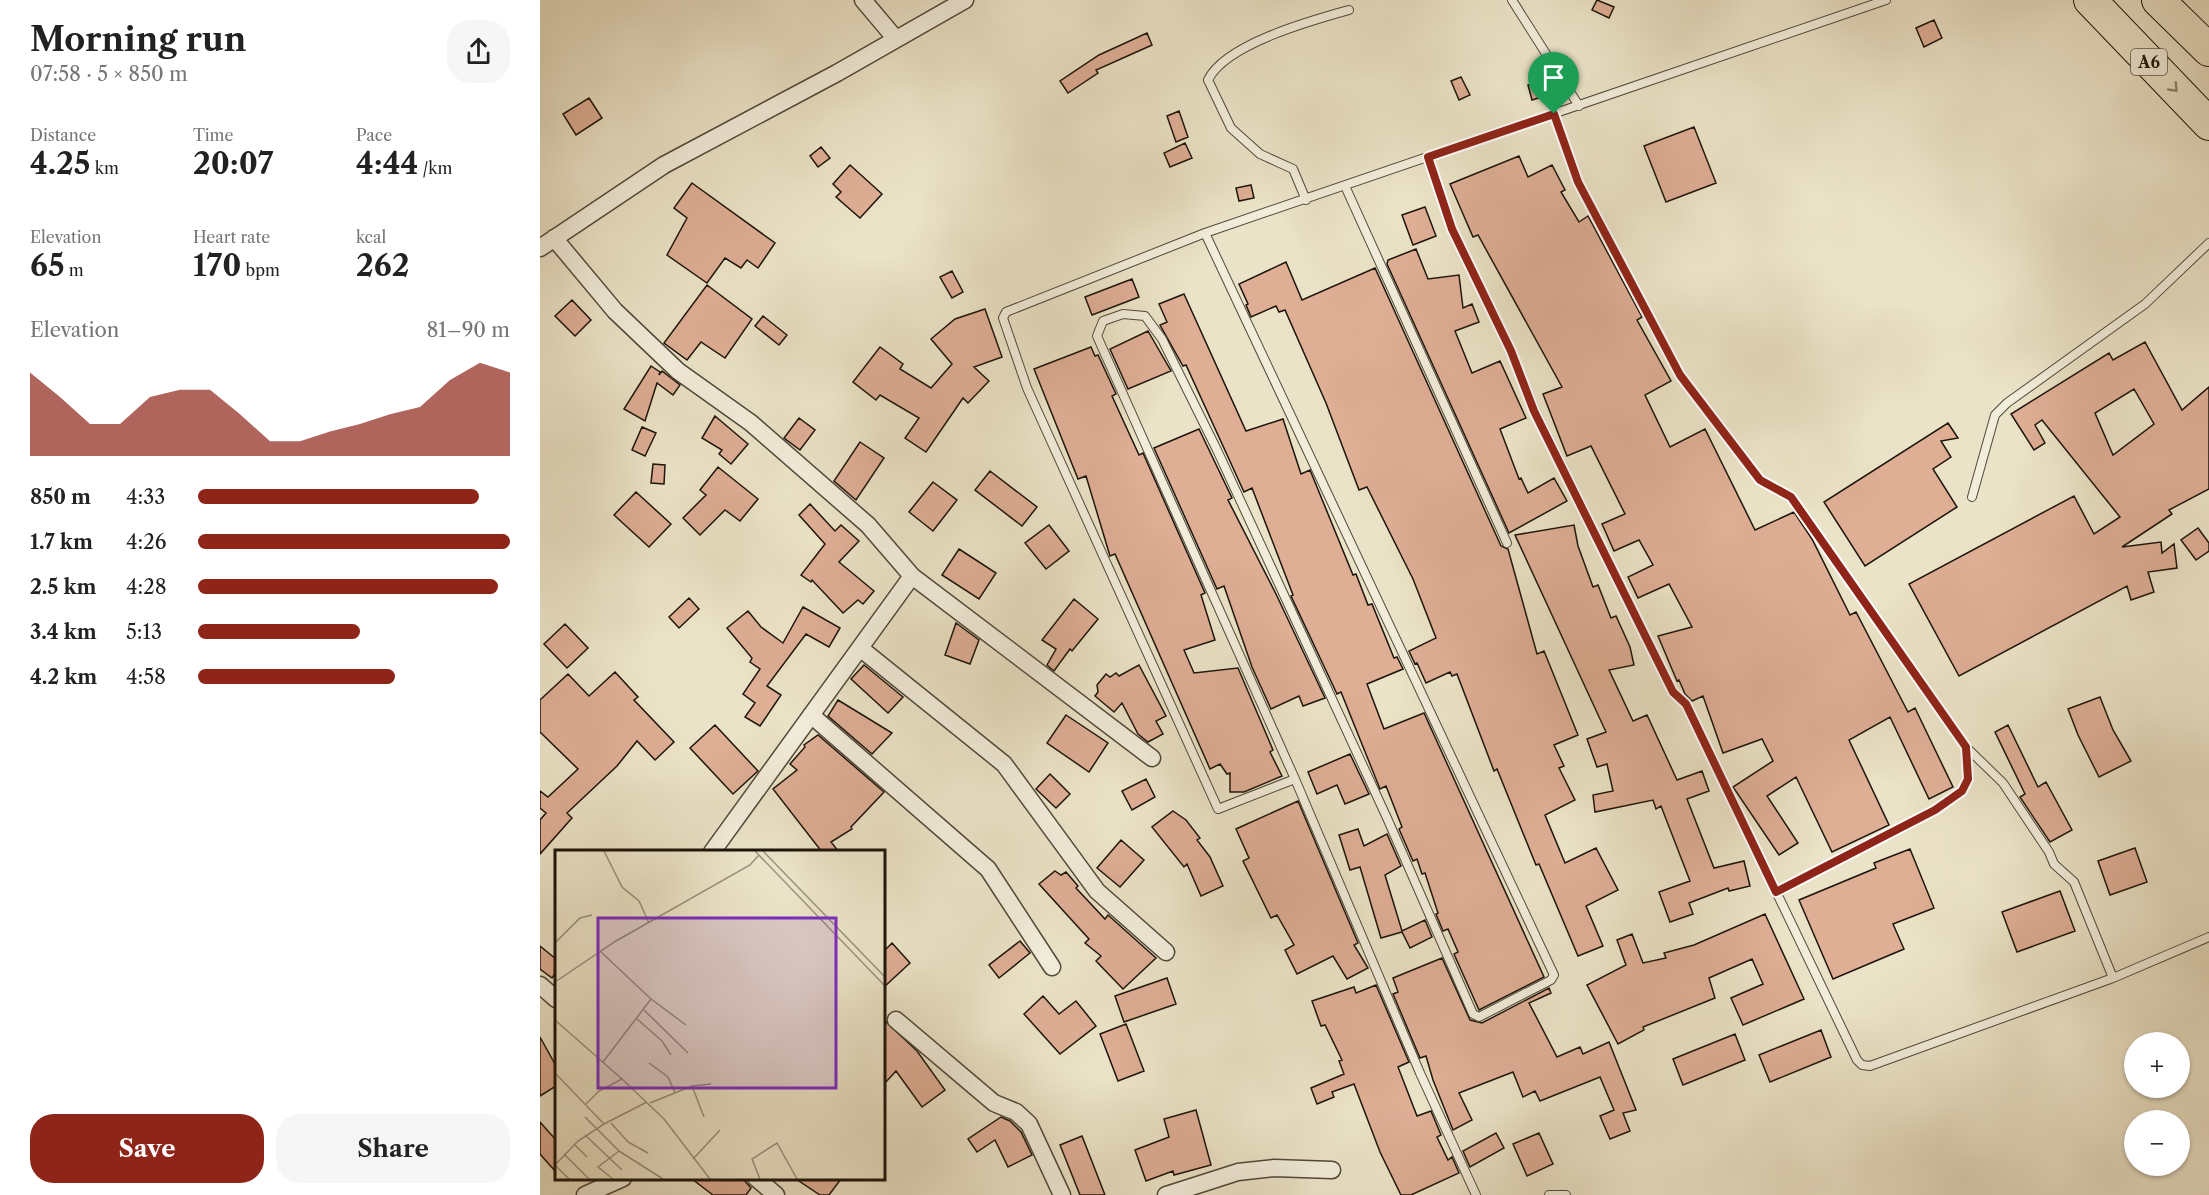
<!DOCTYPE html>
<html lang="en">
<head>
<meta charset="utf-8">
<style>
	:root { --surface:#fff; --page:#f6f6f6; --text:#222; --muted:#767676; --accent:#8f2418 }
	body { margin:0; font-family:"Libre Caslon Text",serif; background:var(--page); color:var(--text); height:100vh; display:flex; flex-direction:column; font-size:22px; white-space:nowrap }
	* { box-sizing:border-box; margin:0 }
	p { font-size:20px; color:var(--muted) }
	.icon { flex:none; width:33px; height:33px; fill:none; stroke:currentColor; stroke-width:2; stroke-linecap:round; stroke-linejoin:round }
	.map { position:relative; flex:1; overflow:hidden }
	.details { display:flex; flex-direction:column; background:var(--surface); width:540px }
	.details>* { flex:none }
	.tools { position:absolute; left:1584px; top:1032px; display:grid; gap:12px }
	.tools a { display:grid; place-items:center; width:66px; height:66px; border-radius:50%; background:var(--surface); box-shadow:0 2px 4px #0004; font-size:30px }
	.pin { position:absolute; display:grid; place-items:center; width:51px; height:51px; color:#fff; margin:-62px -26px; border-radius:50% 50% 50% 0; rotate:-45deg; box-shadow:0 0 6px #0007 }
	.pin .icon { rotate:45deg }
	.round { display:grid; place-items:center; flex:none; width:63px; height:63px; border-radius:24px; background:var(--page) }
	.head { display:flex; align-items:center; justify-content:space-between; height:102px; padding:0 30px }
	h1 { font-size:33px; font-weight:700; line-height:45px }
	.metrics { display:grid; grid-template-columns:repeat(3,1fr); gap:9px; height:102px; padding:6px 30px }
	.metrics div { display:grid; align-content:center }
	.metrics b { font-size:30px; font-weight:700 }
	.metrics small { font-size:16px; font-weight:400 }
	.metrics p { font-size:16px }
	.chart { height:168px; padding:12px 30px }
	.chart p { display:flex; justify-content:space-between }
	.chart svg { width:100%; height:108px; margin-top:6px; fill:var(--accent); opacity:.7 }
	.cta { display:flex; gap:12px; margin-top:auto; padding:12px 30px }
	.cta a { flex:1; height:69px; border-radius:24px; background:var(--accent); color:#fff; font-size:24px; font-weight:700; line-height:69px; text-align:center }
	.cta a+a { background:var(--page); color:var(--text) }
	ul { padding:0 30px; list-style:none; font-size:20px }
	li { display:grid; grid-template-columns:96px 72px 1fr; align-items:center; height:45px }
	li i { height:15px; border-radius:8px; background:var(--accent) }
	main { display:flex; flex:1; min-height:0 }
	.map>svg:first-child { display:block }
	.building { fill:#deae95; stroke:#1d140a; stroke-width:1.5; fill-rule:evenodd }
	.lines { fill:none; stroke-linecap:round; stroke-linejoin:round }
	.lane-casing { stroke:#504839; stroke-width:10 }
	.street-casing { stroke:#504839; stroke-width:19 }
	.highway-casing { stroke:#1d140a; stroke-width:34 }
	.lane { stroke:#f2eddb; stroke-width:8 }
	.street { stroke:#f2eddb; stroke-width:16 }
	.highway { stroke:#ebe3c7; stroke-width:32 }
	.oneway { stroke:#8e8672 }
	.route-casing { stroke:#fff; stroke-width:12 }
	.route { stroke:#8f2418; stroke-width:8 }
	.labels { text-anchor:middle; stroke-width:5; stroke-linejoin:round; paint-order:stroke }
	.shield { fill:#f2eddb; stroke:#5d5549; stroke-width:1.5 }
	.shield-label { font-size:16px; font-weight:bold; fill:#1d140a }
	.inset-road { fill:none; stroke:#99907b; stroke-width:1.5 }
	.view { fill:#7b2cbf; fill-opacity:0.15; stroke:#7b2cbf; stroke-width:3 }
	.inset-edge { fill:none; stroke:#1d140a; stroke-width:3 }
</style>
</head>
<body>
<main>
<section class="details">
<div class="head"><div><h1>Morning run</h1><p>07:58 · 5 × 850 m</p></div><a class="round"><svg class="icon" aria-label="share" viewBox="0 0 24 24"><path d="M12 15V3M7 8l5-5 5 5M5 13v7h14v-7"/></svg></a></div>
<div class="metrics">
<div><p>Distance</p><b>4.25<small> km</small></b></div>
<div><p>Time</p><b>20:07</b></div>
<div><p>Pace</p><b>4:44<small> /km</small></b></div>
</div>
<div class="metrics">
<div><p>Elevation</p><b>65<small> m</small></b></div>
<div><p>Heart rate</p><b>170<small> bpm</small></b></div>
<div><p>kcal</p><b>262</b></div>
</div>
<div class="chart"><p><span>Elevation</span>81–90 m</p>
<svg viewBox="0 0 160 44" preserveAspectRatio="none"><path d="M0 44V10L10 20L20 31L30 31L40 20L50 17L60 17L70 27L80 38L90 38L100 34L110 31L120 27L130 24L140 13L150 6L160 10V44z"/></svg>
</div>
<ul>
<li><b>850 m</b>4:33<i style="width:90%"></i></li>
<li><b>1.7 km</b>4:26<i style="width:100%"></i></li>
<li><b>2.5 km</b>4:28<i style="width:96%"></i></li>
<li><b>3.4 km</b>5:13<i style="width:52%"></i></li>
<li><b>4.2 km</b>4:58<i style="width:63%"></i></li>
</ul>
<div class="cta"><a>Save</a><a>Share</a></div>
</section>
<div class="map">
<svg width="1669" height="1195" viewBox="0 0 1669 1195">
	<rect width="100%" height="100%" fill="#ebe3c7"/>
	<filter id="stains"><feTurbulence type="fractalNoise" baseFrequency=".00333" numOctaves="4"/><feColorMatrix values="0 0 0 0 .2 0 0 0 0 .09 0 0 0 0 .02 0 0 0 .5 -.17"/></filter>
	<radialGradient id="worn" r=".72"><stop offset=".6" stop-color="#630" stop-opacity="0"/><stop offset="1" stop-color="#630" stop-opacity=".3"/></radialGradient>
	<path class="building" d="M1057 0 1074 7 1069 18 1052 10Z
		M1394 20 1402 38 1384 47 1376 28Z
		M607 33 612 45 556 70 558 73 528 93 520 81 559 55Z
		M921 77 930 95 919 100 911 81Z
		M1000 81 1005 96 992 100 988 85Z
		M49 98 62 118 36 135 23 114Z
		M639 111 648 137 636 142 627 116Z
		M1154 127 1176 183 1126 202 1104 146Z
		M645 143 652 158 630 167 624 153Z
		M281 147 290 158 278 167 270 156Z
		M979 156 988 177 1012 165 1025 190 1021 192 1039 222 1048 216 1102 317 1097 320 1131 381 1105 395 1130 447 1165 429 1215 530 1254 512 1272 539 1310 615 1316 612 1368 712 1375 708 1413 787 1389 799 1350 717 1309 740 1349 825 1292 852 1256 777 1227 796 1258 843 1239 855 1193 787 1233 761 1222 739 1183 753 1163 696 1152 701 1145 694 1139 680 1137 681 1118 636 1152 627 1129 584 1098 598 1088 577 1113 565 1099 540 1074 551 1062 524 1085 514 1051 446 1027 456 1003 394 1022 387 938 235 933 237 910 184Z
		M310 165 342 194 320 218 296 197 301 192 293 184Z
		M152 183 235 243 218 268 207 260 201 268 185 258 167 283 127 255 147 218 134 208Z
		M711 185 714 198 699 201 696 188Z
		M885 207 896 236 873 245 862 215Z
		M876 249 888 279 919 275 923 308 932 304 939 322 915 331 932 373 960 361 986 418 960 429 979 479 981 478 988 493 1014 478 1027 501 969 533 847 264 848 260Z
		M746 262 762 300 835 268 961 546 968 549 997 654 1004 651 1038 735 1014 745 1024 766 1019 768 1035 800 1005 815 1025 863 1056 848 1078 890 1046 906 1063 946 1038 956 999 864 996 865 957 769 954 771 917 674 912 676 910 672 886 683 877 663 875 664 869 651 896 638 873 579 827 487 819 490 786 403 745 310 739 312 736 306 711 317 706 305 708 304 699 284Z
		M412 271 423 292 412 298 400 277Z
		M592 279 599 297 552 315 545 297Z
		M167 285 212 319 185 358 161 342 147 360 124 343Z
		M644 294 706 431 743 419 761 474 770 470 813 575 816 574 828 605 832 604 854 658 857 657 863 669 827 684 844 729 884 713 1004 977 939 1010 914 954 918 952 908 929 903 931 896 914 898 913 885 873 882 874 877 859 873 861 859 829 862 827 846 786 840 789 801 692 797 694 751 596 753 595 712 488 704 492 646 365 643 366 620 325 627 322 619 304Z
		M32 300 51 320 35 336 15 316Z
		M445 309 462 357 434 367 449 381 428 403 423 398 386 452 365 438 379 418 340 395 336 400 313 382 340 347 363 364 360 369 391 388 412 364 391 339 415 319Z
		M223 316 247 335 239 345 215 326Z
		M608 331 631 371 588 389 570 349Z
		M1605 342 1642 410 1669 387V489L1629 510 1632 514 1582 547 1621 542 1622 553 1634 544 1637 568 1608 572 1614 592 1591 600 1587 586 1419 676 1369 584 1534 496 1554 534 1580 517 1502 420 1495 425 1505 443 1494 450 1471 414 1569 353 1573 360ZM1594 389 1614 424 1573 455 1555 413Z
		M551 347 555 356 558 355 576 394 572 396 599 455 603 453 665 593 661 595 675 640 644 650 654 673 698 668 733 750 730 752 742 776 704 792H690V773L687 774 680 764 670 769 575 554 570 556 546 476 538 479 494 369Z
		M111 366 120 372 119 375 122 371 140 385 133 395 117 383 105 421 84 409Z
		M175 416 208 444 191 464 179 454 182 450 162 438Z
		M259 418 275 430 260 450 244 438Z
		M1408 423 1418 438 1401 441 1411 457 1393 469 1417 507 1325 566 1284 502Z
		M102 427 116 433 105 456 92 450Z
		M659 429 692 498 688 500 736 594 785 698 763 706 759 696 731 709 712 667 684 586 677 589 614 448Z
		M320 442 344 458 316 500 294 481Z
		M113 464 125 465 124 484 111 483Z
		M178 467 218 499 200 521 185 510 160 535 143 518 166 495 160 490Z
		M450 471 497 507 482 526 435 490Z
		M393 482 417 500 393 531 369 512Z
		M96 492 131 524 109 547 74 515Z
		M270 504 295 531 301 525 319 541 299 562 334 591 323 604 318 600 303 613 272 580 271 582 261 575 285 544 259 515Z
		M509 525 529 551 506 569 485 543Z
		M1034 525 1038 546 1053 587 1058 585 1071 618 1076 616 1090 647 1094 665 1069 670 1093 721 1107 715 1137 780 1162 771 1169 791 1147 799 1174 868 1204 861 1210 886 1189 891 1188 888 1149 903 1153 914 1130 922 1119 892 1150 881 1121 806 1116 809 1113 800 1055 812 1053 795 1073 791 1067 764 1057 767 1047 739 1066 732 975 535Z
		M1658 528 1669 543V551L1656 560 1641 540Z
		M419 549 456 573 439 599 402 575Z
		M149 598 159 609 139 628 129 617Z
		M534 599 558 619 532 651 530 649 514 671 507 665 516 649 502 640Z
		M263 607 300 628 289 647 266 634 227 686 241 695 220 726 205 717 215 703 203 694 220 669 210 662 212 658 187 628 208 611 221 627 243 643Z
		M416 623 439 640 430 664 405 655Z
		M25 624 48 648 27 668 4 644Z
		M324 665 363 697 348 713 311 679Z
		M599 665 626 716 616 721 623 734 608 742 598 734 582 703 574 712 555 696 558 692 557 685 566 674 570 677 576 673 579 676Z
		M75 672 98 697 94 700 134 742 115 760 97 741 77 766 27 813 32 818 0 854V820L6 813 0 808V791L8 797 38 769 0 732V700L28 674 49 696Z
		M1560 697 1573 730 1591 761 1559 777 1538 735 1528 709Z
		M298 700 352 733 332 754 288 716Z
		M526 715 568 743 549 772 507 743Z
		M175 725 218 771 193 794 150 748Z
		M1468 725 1498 787 1506 782 1532 830 1510 842 1480 797 1485 794 1455 732Z
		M278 735 344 792 311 827 312 829 291 842 299 852H282L233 789 257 770 250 764 265 747 264 745Z
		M810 754 829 794 805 804 797 785 777 794 768 772Z
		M510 774 530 794 516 808 496 789Z
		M606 779 615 797 592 810 582 791Z
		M758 801 818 943 814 945 828 968 807 979 793 956 757 974 745 950 754 945 737 915 731 918 703 861 709 858 696 829Z
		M633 811 646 820 660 838 657 840 670 857 683 886 661 896 647 864 644 867 612 827Z
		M818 829 824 846 847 834 861 866 845 875 862 931 885 920 892 937 870 948 862 932 841 938 820 867 810 870 799 835Z
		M581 840 604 860 580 887 557 868Z
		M1595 848 1607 882 1570 895 1558 861Z
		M1370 849 1394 908 1353 924 1364 949 1293 979 1259 900 1336 868 1334 863Z
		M515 871 521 875 526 872 538 886 536 888 565 919 568 915 616 958 583 989 556 961 561 956 545 943 549 939 499 884Z
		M1520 891 1535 931 1477 952 1462 912Z
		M1225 914 1264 999 1203 1025 1191 998 1223 984 1212 959 1169 978 1175 998 1103 1027 1104 1030 1078 1044 1047 985 1086 965 1077 940 1092 934 1103 963 1126 958 1124 953 1154 945Z
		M480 941 490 953 459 978 449 965Z
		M352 943 370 963 344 987V951Z
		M0 946 16 959V972L12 978 0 969Z
		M902 958 930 1020 942 1023 1009 988 1011 993 989 1003 1017 1057 1040 1047 1043 1054 1069 1042 1096 1110 1083 1113 1090 1131 1070 1139 1060 1116 1074 1110 1060 1077 1000 1101 995 1091 983 1097 973 1072 919 1093 932 1120 913 1130 893 1080 886 1056 880 1058 853 994 858 992 853 978Z
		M627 978 636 1004 584 1022 575 996Z
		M836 985 869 1062 858 1067 877 1116 891 1111 901 1135 897 1137 908 1160 912 1157 919 1173 871 1195H861L840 1152 814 1084 792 1092 794 1097 777 1104 771 1088 804 1074 799 1061 802 1060 785 1025 781 1026 772 1001 814 987 816 993Z
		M503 996 519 1014 536 1001 556 1026 520 1054 484 1014Z
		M344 1020 377 1051 405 1090 382 1107 356 1071 344 1084Z
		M586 1024 604 1071 578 1081 560 1034Z
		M1281 1030 1291 1057 1230 1082 1219 1055Z
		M1195 1034 1205 1060 1143 1085 1133 1059Z
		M0 1037 16 1066V1086L0 1096Z
		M656 1110 671 1165 634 1175 633 1171 606 1181 595 1150 629 1137 624 1119Z
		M461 1117 470 1121 481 1132 492 1155 468 1167 455 1140 437 1152 428 1139Z
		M0 1122 16 1140V1172L0 1154Z
		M956 1133 964 1148 930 1167 923 1151Z
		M999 1133 1013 1164 987 1176 973 1144Z
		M542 1136 565 1195H540L520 1145Z
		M152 1179H203L211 1188 206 1195H173Z
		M256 1179H301L289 1195H280Z"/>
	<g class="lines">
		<g class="lane-casing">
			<path id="lane" d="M972 0 1039 106
				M1014 114 1038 181 1140 375 1220 480 1251 497 1426 747 1428 779 1422 791 1395 810 1236 892
				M888 157 912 229 971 351 995 411 1133 692 1146 704 1317 1060 1322 1065 1330 1066 1573 978 1669 937
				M805 186 967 543
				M766 200 753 169 720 154 691 128 668 80C685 44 773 20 809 10
				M665 233 1014 975 1011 980 939 1017 933 1014 847 818 677 450 622 339 605 316 583 314 563 321 557 336 755 779 880 1073 936 1195
				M1432 497 1455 415 1467 403 1605 304 1669 243
				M1426 747 1463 783 1509 852 1514 864 1534 882 1573 978
				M755 779 678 809 487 388 463 318 466 312 665 233 1346 0
				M1009 1195H1026"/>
		</g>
		<g class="street-casing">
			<path id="street" d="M323 0 355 38
				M14 238 75 311 138 371 211 423 328 525 372 576 172 852
				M0 248 124 165 297 73 425 0
				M372 576 612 758
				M320 648 464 764 557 891 626 952
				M271 715 448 869 512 967
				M0 985 16 999
				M356 1020 454 1103 476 1112 489 1124 522 1195
				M216 1178 236 1195
				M45 1195 83 1178
				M626 1195 698 1172 734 1168 792 1170"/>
		</g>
		<g class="highway-casing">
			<path id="highway" d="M1550 0 1669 124
				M1618 0 1669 50"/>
		</g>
		<use href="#lane" class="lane"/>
		<use href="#street" class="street"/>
		<use href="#highway" class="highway"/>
	</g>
	<defs><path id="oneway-chevron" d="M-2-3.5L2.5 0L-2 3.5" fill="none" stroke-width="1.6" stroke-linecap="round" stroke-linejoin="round" transform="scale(1.5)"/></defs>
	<use class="oneway" href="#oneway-chevron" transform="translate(1634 88) rotate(46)"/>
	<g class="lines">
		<g class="route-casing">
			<path id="route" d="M1014 114 1038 182 1140 375 1220 480 1251 497 1426 747 1428 779 1422 791 1395 810 1236 892 1146 704 1133 692 994 411 971 351 912 229 888 157Z"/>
		</g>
		<use href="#route" class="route"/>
	</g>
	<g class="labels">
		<rect class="shield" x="1591" y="49" width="36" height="26" rx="4.5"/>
		<g class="shield-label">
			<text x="1609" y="68">A6</text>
		</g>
	</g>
	<g transform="translate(15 850)">
		<rect width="330" height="330" fill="#ebe3c7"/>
		<path class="inset-road" d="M49 1 67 37 84 51 94 73M200 1 330 136M208 1 330 127M0 93 25 68 37 65M45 101 96 149 48 212M0 132 61 91 195 15 204 5M96 149 131 175M89 160 133 203M82 169 107 191 116 205M0 170 67 229 44 241 31 254M94 213 113 227 120 243M0 223 49 274 23 291 0 315M67 229 109 269 155 329M137 236 149 267M95 253 137 236 156 234M30 267 64 301 43 317 58 329M56 273 73 292 93 303M49 274 92 252M30 285 67 320M19 294 32 307M64 301 108 329M9 304 34 329M138 309 165 280M0 315 14 329M205 329 197 309 222 293 242 329"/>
		<path class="view" d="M43 68H281V238H43Z"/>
		<rect width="330" height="330" class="inset-edge"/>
	</g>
	<rect width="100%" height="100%" filter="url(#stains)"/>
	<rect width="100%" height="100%" fill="url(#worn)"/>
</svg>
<div class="tools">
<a>+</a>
<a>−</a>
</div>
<div class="pin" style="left:1014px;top:114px;background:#1e9e55"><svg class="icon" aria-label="arrive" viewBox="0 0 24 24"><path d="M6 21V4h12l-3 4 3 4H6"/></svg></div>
</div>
</main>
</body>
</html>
